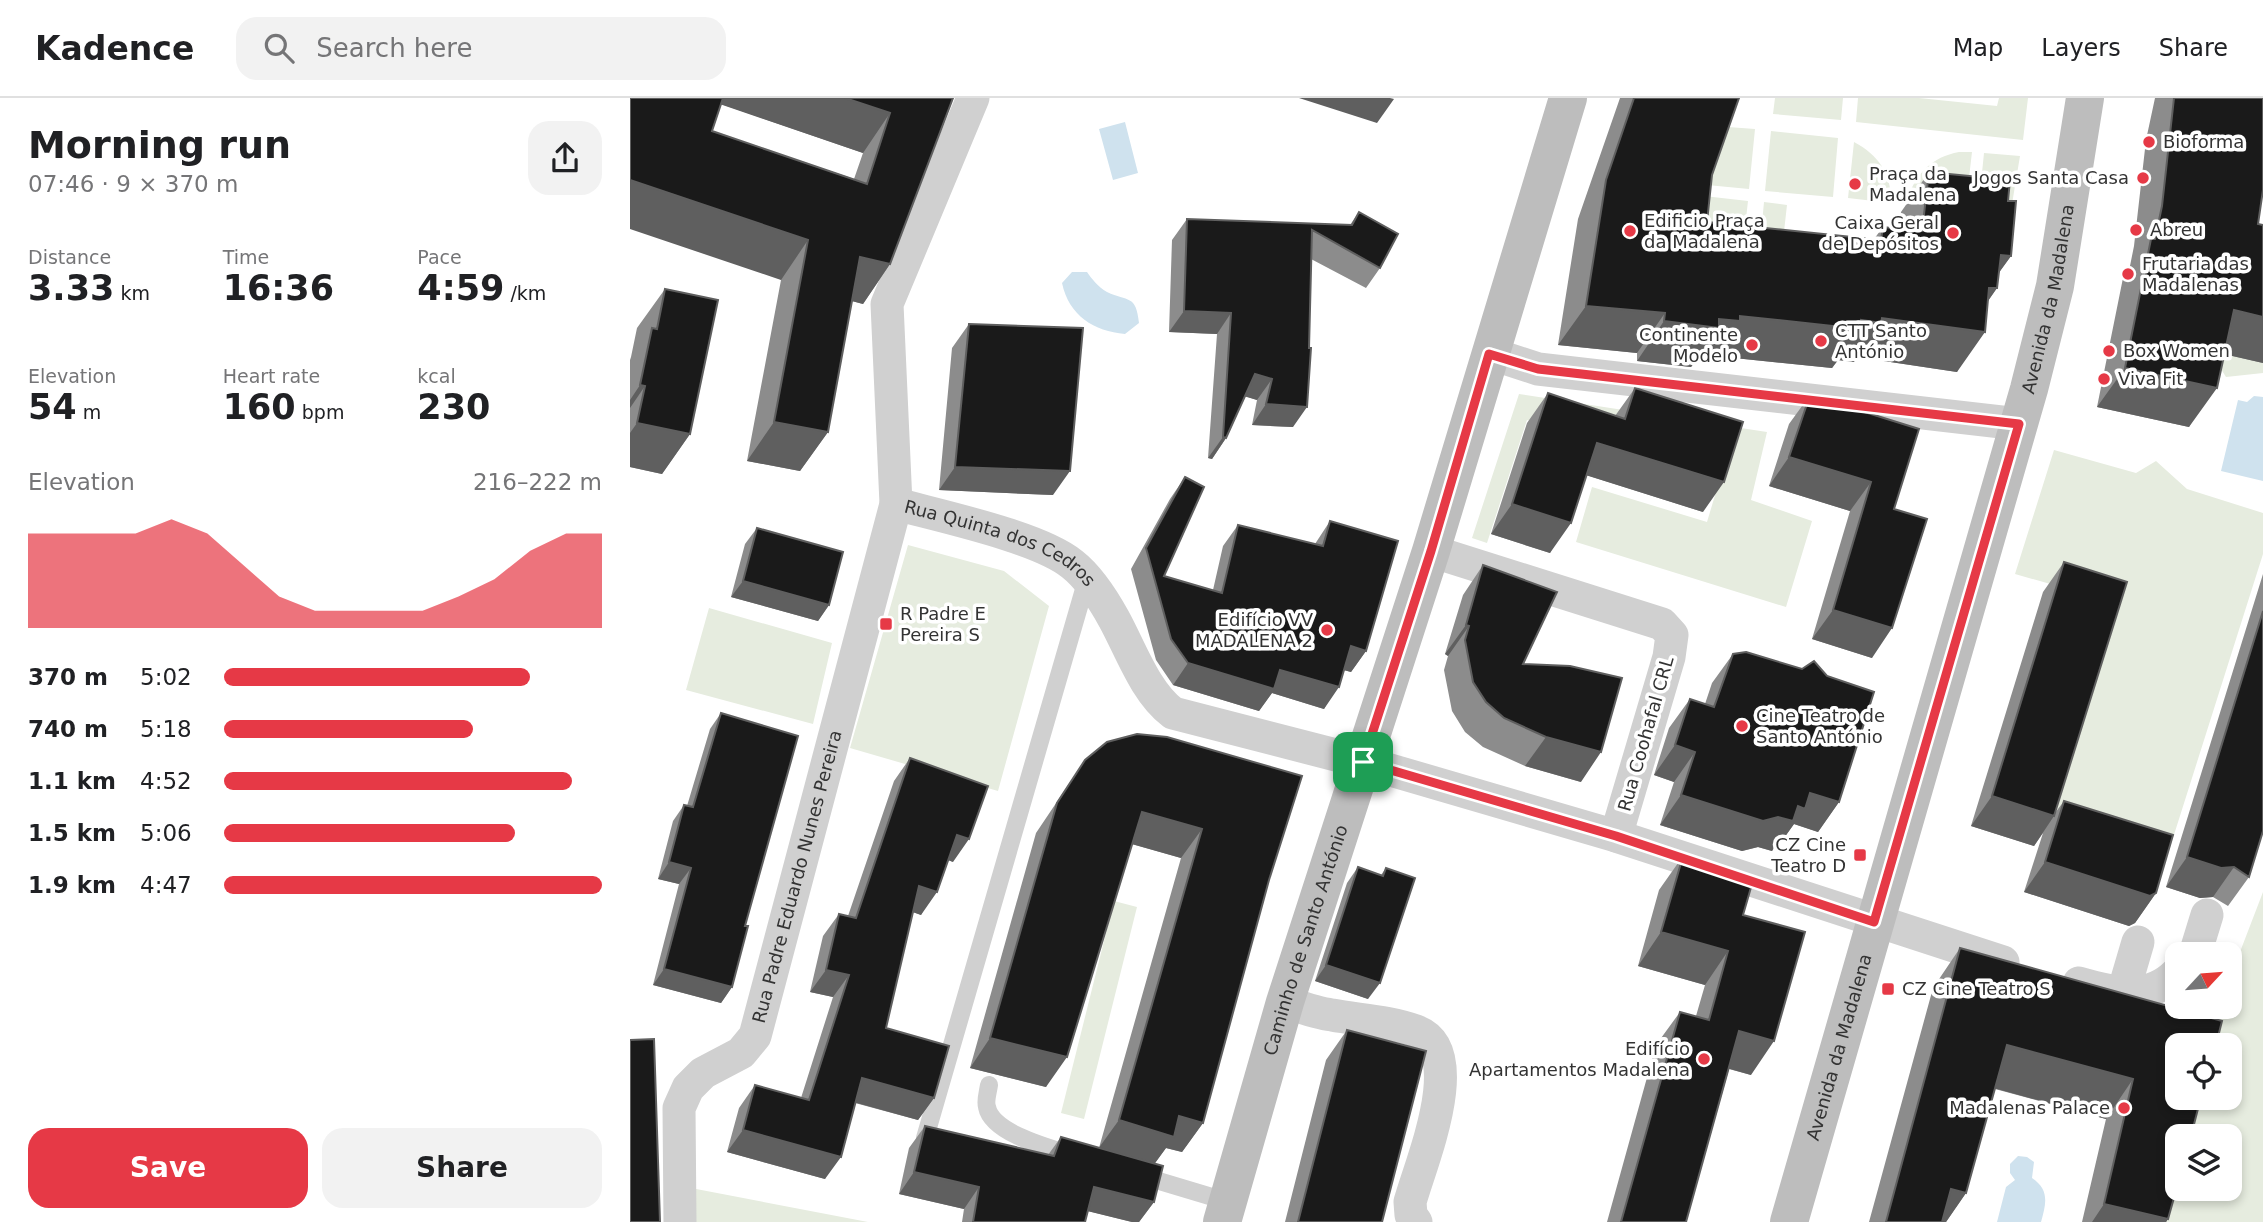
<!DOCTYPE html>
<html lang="en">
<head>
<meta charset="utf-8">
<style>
	:root { --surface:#fff; --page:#f2f2f2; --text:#202124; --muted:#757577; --line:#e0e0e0; --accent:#e63946 }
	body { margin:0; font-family:"DejaVu Sans",sans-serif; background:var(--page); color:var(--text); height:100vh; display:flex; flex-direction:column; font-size:26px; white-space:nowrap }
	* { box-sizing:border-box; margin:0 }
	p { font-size:23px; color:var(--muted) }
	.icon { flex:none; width:38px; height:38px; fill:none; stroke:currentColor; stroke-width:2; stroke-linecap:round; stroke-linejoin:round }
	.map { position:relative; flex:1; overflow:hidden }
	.drawer { display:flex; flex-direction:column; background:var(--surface); width:630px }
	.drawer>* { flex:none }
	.needle { width:46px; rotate:64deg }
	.controls { position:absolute; left:1535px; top:844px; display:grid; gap:14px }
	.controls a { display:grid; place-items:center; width:77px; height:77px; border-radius:14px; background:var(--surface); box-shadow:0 4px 10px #0003; font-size:35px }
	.pin { position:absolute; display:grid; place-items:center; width:60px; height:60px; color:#fff; margin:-30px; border-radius:14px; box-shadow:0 4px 10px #0006 }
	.round { display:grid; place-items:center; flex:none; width:74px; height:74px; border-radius:21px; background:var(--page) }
	.summary { display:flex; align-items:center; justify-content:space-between; height:119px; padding:0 28px }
	h1 { font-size:38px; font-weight:800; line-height:52px }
	.metrics { display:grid; grid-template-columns:repeat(3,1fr); gap:10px; height:119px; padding:7px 28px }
	.metrics div { display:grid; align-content:center }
	.metrics b { font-size:35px; font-weight:800 }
	.metrics small { font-size:19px; font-weight:400 }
	.metrics p { font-size:19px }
	.chart { height:196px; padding:14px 28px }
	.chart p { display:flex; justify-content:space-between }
	.chart svg { width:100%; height:126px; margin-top:7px; fill:var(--accent); opacity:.7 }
	.primary-button { display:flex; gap:14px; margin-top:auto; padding:14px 28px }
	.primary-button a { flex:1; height:80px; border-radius:21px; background:var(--accent); color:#fff; font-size:28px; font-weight:800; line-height:80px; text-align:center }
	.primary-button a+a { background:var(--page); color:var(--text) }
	ul { padding:0 28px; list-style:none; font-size:23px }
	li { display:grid; grid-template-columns:112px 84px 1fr; align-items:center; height:52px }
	li i { height:18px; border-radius:9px; background:var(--accent) }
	header { display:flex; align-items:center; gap:42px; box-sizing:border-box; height:98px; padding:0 35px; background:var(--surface); border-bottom:2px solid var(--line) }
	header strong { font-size:33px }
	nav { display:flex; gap:38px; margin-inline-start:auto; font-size:24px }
	.search { width:490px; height:63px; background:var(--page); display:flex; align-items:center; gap:18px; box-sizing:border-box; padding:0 24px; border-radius:21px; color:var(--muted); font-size:26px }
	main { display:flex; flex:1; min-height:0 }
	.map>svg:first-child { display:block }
	.green { fill:#e6ecdf }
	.water { fill:#cfe2ee }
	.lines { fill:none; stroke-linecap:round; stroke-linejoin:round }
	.lane { stroke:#d0d0d0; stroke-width:18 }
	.street { stroke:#d0d0d0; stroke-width:33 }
	.secondary { stroke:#bdbdbd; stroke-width:38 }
	.wall { fill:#8c8c8c; fill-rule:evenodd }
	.shaded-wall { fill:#5f5f5f }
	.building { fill:#1a1a1a; stroke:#5f5f5f; stroke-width:2 }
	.route-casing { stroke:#fff; stroke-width:14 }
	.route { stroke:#e63946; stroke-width:9 }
	.poi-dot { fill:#e63946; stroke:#fff; stroke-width:2.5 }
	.labels { text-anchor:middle; stroke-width:7; stroke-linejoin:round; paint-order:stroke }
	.poi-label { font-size:18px; fill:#333; stroke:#fff; text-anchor:start }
	.street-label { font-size:18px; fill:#333; stroke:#fff }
</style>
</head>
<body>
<header>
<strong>Kadence</strong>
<div class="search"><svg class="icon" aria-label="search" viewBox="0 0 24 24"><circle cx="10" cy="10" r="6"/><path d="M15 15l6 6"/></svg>Search here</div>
<nav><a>Map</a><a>Layers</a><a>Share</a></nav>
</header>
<main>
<section class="drawer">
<div class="summary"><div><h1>Morning run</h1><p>07:46 · 9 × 370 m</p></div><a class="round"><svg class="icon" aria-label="share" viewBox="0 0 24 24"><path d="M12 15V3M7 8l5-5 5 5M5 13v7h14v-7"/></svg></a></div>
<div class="metrics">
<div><p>Distance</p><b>3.33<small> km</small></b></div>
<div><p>Time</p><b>16:36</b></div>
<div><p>Pace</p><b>4:59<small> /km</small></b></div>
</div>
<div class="metrics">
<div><p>Elevation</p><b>54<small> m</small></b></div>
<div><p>Heart rate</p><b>160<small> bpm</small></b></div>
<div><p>kcal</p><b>230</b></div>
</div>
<div class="chart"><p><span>Elevation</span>216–222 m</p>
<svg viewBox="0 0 160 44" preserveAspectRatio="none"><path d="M0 44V11L10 11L20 11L30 11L40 6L50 11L60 22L70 33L80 38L90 38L100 38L110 38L120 33L130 27L140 17L150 11L160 11V44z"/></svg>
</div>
<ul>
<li><b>370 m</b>5:02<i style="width:81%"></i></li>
<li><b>740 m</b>5:18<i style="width:66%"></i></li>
<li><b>1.1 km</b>4:52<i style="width:92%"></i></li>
<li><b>1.5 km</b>5:06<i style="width:77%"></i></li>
<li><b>1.9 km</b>4:47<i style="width:100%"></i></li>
</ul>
<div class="primary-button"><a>Save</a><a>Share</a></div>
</section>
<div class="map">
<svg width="1633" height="1124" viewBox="0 0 1633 1124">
	<rect width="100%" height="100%" fill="#fff"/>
	<path class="green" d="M1145 0H1213L1211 22 1143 16Z
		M1228 0H1289L1367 8 1369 0H1398L1393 42 1226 24Z
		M1098 29 1125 31 1119 91 1077 87Z
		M1141 33 1208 40 1203 99 1135 93Z
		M1224 44C1249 57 1262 77 1261 105L1218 100Z
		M1329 54H1342L1336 106 1277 102C1286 75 1302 59 1329 54Z
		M1354 55 1390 58 1380 118 1348 114Z
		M1074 98 1118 103 1112 156 1064 151Z
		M1134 104 1157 107 1151 160 1129 157Z
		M1594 256 1633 264V275L1596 279 1591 271Z
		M889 296 1137 334 1121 402 1182 423 1156 509 946 444 962 389 1077 424 1098 354 966 346 897 322 857 445 842 440Z
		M1424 352 1506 375 1526 363 1557 391 1633 415V456L1536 762 1418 725 1487 505 1385 476Z
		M278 447 374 473 419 508 368 693 220 650Z
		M79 510 202 545 183 626 56 592Z
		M1633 794V1124H1529L1547 1047V1090H1600V1038H1549L1558 999H1600V947H1574L1588 908H1600V880Z
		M484 803 507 809 454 1021 431 1015Z
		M61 1090 238 1124H61Z"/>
	<path class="water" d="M495 24 508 75 483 82 469 31Z
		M442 174H457C462 181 468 189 477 194 498 204 506 196 509 225L495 236C464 233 439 218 432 185Z
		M1624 298 1633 299V383L1591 373 1608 302 1617 304Z
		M1388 1058 1397 1059 1404 1064 1402 1080C1420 1092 1416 1106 1411 1124H1367L1376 1089 1385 1082 1380 1075V1066Z"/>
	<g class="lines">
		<path class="lane" d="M359 987C358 994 355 1003 357 1009 362 1036 423 1051 445 1058
			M295 1040 457 481
			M509 1077 599 1104"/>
		<g class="street">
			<path d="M859 255 908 271 1389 326"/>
			<path id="s1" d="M266 406C310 418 409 439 442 466 460 480 473 501 484 521 501 552 515 594 543 615L733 664 986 738 1373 864"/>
			<path d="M801 453 1032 526 1042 537 1039 559 986 738"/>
			<path d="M1565 856 1577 817"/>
			<path d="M1449 885C1484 895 1519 904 1547 875"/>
			<path d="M1493 895 1508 844"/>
			<path d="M655 904C670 909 686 915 702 917 729 922 759 923 786 933 839 953 791 1064 780 1104L781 1117 786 1124"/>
			<path id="s2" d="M50 1124 49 1010 58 990 73 975 111 955 125 938 266 406 257 206 343 0"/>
		</g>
		<g class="secondary">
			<path id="s3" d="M592 1124 655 904 801 453 938 0"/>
			<path id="s4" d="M1159 1124 1399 291 1425 188 1455 0"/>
		</g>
	</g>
	<path class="wall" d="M0 0H323L260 166 233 206 222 203 198 334 170 373 117 363 151 182ZM91 6 233 55 224 81 82 33Z
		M990 0H1109L1082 77 1077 124 1244 141 1253 129 1269 131 1271 114 1299 74 1378 103 1381 158 1369 174 1367 190 1358 203 1327 274 1227 259 1224 264 1208 262 1202 270 1085 258 1082 263 1067 261 1061 269 1007 263V255L928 247 948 121Z
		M1525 0H1633L1632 98 1628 126 1633 127V265L1594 256 1559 329 1467 309 1493 180 1499 173 1504 148 1516 42Z
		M729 114 750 170 736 190 681 161 663 329 622 327 627 302 615 298 596 340 582 361 578 360 587 236 539 234 542 142 557 121 720 127Z
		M35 191 60 336 32 376 0 369V262L1 259 7 230Z
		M339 226 423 397 309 392 322 250Z
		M1005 290 1073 414 956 377 920 455 861 436 897 325 918 295 985 318Z
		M1180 297 1264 411 1242 560 1182 541 1220 413 1139 388 1159 326Z
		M555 379 534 478 583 492 593 448 608 427 685 446 700 423 736 553 721 574 714 572 694 611 642 595 629 613 543 587 526 562 501 471 540 401Z
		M127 430 199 507 188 523 101 499 115 446Z
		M1434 464 1425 715 1434 703 1526 795 1505 825 1499 828 1394 794 1413 735 1404 748 1341 728 1413 494Z
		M853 467 893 566 951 684 895 668 853 649 835 634 822 613 814 572 818 558 815 556 833 497Z
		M1633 476V733L1619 779 1598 808 1583 799 1570 800 1536 789Z
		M1103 556 1209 704 1188 734 1164 726 1154 740 1151 739 1142 753 1128 749 1112 753 1030 727 1044 684 1024 677 1039 630 1060 601 1075 606 1082 585Z
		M91 615 115 828 102 889 91 905 23 887 49 786 28 781 43 723 54 707 57 708 80 631Z
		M477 644 639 782 573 1025 552 1054 536 1050 524 1066V1104L509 1124H502L458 1113 455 1124H332L334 1111 269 1096 279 1050 295 1028 418 1057 431 1039 469 1050 551 760 502 746 416 989 340 970 406 735 455 662Z
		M280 660 323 764 318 762 291 817 283 814 256 930 304 1000 288 1022 225 1005 195 1081 97 1054 109 1010 125 987 171 1000 203 899 180 894 193 838 209 816 218 818 264 683Z
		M1053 758 1113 817 1121 977 1099 971 1056 1124H977L1026 947 1050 914 1066 918 1075 887 1008 868 1029 792Z
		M728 769 751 777 756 770 738 901 685 883 717 785Z
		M1330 850 1592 923 1538 1121 1536 1124H1452L1476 1021 1365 991 1336 1095 1316 1124H1239L1303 890Z
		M717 932 752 1124H655L696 962Z"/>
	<path class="shaded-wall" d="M79 0H215L260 15 233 55 78 2Z
		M669 0H760L764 1 747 25Z
		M0 82 178 142 151 182 0 131Z
		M1371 157 1381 158 1353 197Z
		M230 159 260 166 233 206 203 198Z
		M1359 190H1367L1339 230Z
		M956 208 1035 215 1007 255 928 247Z
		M1604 212 1633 219V265L1576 252Z
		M554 213 601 215 587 236 539 234Z
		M1110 218 1231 222 1252 220 1355 234 1327 274 1227 259 1224 264 1208 262 1202 270 1085 258 1082 263 1067 261 1061 269 1007 263 1034 223 1089 221Z
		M1495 270 1587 290 1559 329 1467 309Z
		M625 276 642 281 627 302 610 297Z
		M10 287 15 288 0 310V302Z
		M636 306 677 309 663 329 622 327Z
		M144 324 198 334 170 373 117 363Z
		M7 325 60 336 32 376 0 369V335Z
		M593 339 596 340 582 361 578 360Z
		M967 345 1094 384 1073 414 946 374Z
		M1159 359 1241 384 1220 413 1139 388Z
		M325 369 440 373 423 397 309 392Z
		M882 406 941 425 920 455 861 436Z
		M113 483 199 507 188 523 101 499Z
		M1203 512 1262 530 1242 560 1182 541Z
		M836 527 839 528 818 558 815 556Z
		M721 548 736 553 721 574 706 570Z
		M558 565 650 572 709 589 694 611 642 595 629 613 543 587Z
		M916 639 971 654 951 684 895 668Z
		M1045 647 1065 654 1044 684 1024 677Z
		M1180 695 1209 704 1188 734 1164 726 1154 740 1151 739 1142 753 1128 749 1112 753 1030 727 1051 697 1168 708Z
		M1362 698 1424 718 1404 748 1341 728Z
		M512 714 572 731 551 760 491 743Z
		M327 737 339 741 323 764 311 759Z
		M1557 759 1604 769 1583 799 1570 800 1536 789Z
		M39 764 61 770 49 786 28 781Z
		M1415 764 1526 795 1505 825 1499 828 1394 794Z
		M289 788 307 794 291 817 274 811Z
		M1031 834 1098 853 1075 887 1008 868Z
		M696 867 750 885 738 901 685 883Z
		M34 871 102 889 91 905 23 887Z
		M196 872 219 877 203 899 180 894Z
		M1109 933 1144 943 1121 977 1086 967Z
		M360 940 437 959 416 989 340 970Z
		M1377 947 1503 981 1476 1021 1349 986Z
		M232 980 304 1000 288 1022 216 1002Z
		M549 1018 573 1025 552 1054 536 1050 523 1068 468 1051 489 1022Z
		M113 1032 211 1059 195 1081 97 1054Z
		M284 1074 349 1089 334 1111 269 1096Z
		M464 1089 524 1104 509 1124H502L449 1111Z
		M1321 1091 1336 1095 1316 1124H1297Z
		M1474 1106 1538 1121 1536 1124H1462Z"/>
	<path class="building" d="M0 0H93L82 33 237 86 260 15 215 0H323L260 166 230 159 198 334 144 324 178 142 0 82Z
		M1004 0H1109L1082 77 1077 124 1251 142 1253 129 1292 133 1299 74 1380 82 1378 103H1386L1381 158 1371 157 1367 190H1359L1355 234 1252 220 1251 225 1231 222 1230 231 1110 218V223L1089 221V230L1034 223 1035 215 956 208 976 82Z
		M1544 0H1633V92L1628 126 1633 127V219L1604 212 1587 290 1495 270 1521 141H1525L1532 108Z
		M729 114 768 136 750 170 682 132 679 250H681L677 309 636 306 642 281 625 276 596 340 593 339 601 215 554 213 557 121 722 127Z
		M35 191 88 202 60 336 7 325 15 288 10 287 22 230 27 231Z
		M339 226 453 230 440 373 325 369Z
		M1005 290 1113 324 1094 384 967 345 941 425 882 406 918 295 995 321Z
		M1180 297 1289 331 1264 411 1297 421 1262 530 1203 512 1241 384 1159 359Z
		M555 379 574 389 534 478 592 495 608 427 693 448 700 423 768 443 736 553 721 548 709 589 650 572 644 591 558 565 541 541 516 450Z
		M127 430 213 454 199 507 113 483Z
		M1434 464 1497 484 1424 718 1362 698Z
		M853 467 927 494 893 566 940 568 992 580 971 654 916 639 874 620 856 604 843 584 835 542 839 528 836 527Z
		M1633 513V733L1619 779 1604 769 1591 770 1557 759Z
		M1116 554 1172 571 1184 563 1197 578 1244 594 1209 704 1180 695 1175 711 1168 708 1163 723 1148 719 1133 723 1051 697 1065 654 1045 647 1060 601 1084 609 1103 556Z
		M91 615 168 638 115 828H118L102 889 34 871 61 770 39 764 54 707 63 709Z
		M507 636 537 639 672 678 639 782 573 1025 549 1018 544 1039 489 1022 572 731 512 714 437 959 360 940 427 705 455 662 477 644Z
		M280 660 358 688 339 741 327 737 307 794 289 788 256 930 319 948 304 1000 232 980 211 1059 113 1032 125 987 179 1002 219 877 196 872 209 816 226 820Z
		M1434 703 1543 737 1526 795 1520 798 1415 764Z
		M1053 758 1124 779 1113 817 1175 834 1144 943 1109 933 1056 1124H991L1050 914 1079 922 1098 853 1031 834Z
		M728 769 753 778 756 770 785 780 750 885 696 867Z
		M1330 850 1592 923 1586 947H1547V999H1571L1561 1038H1547V1089L1538 1121 1474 1106 1503 981 1377 947 1336 1095 1321 1091 1312 1124H1256Z
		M717 932 796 953 752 1124H668Z
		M24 941 30 1124H0V942Z
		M295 1028 424 1058 431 1039 533 1068 524 1104 464 1089 455 1124H343L349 1089 284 1074Z"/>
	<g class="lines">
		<g class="route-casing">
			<path id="route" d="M859 256 908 271 1389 326 1244 824 986 738 733 664 801 453Z"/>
		</g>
		<use href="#route" class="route"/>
	</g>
	<g class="poi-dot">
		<circle cx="1519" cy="44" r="7"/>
		<circle cx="1513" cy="80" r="7"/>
		<circle cx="1225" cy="86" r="7"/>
		<circle cx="1506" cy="132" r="7"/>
		<circle cx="1000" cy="133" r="7"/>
		<circle cx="1323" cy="135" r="7"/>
		<circle cx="1498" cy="176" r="7"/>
		<circle cx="1191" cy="243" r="7"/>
		<circle cx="1122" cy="247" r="7"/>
		<circle cx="1479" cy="253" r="7"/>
		<circle cx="1474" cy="281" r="7"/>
		<rect x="249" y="519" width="14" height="14" rx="3.5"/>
		<circle cx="697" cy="532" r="7"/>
		<circle cx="1112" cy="628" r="7"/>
		<rect x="1223" y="750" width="14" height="14" rx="3.5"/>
		<rect x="1251" y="884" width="14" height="14" rx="3.5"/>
		<circle cx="1074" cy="961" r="7"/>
		<circle cx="1494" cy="1010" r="7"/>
	</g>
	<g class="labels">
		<g class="poi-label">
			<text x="1533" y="50">Bioforma</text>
			<text x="1239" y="82">Praça da<tspan x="1239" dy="21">Madalena</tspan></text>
			<text x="1499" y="86" text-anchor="end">Jogos Santa Casa</text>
			<text x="1014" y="129">Edificio Praça<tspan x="1014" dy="21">da Madalena</tspan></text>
			<text x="1309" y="131" text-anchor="end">Caixa Geral<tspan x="1309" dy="21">de Depósitos</tspan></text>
			<text x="1520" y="138">Abreu</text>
			<text x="1512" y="172">Frutaria das<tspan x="1512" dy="21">Madalenas</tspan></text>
			<text x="1205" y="239">CTT Santo<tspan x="1205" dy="21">António</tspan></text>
			<text x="1108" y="243" text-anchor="end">Continente<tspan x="1108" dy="21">Modelo</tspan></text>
			<text x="1493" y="259">Box Women</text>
			<text x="1488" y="287">Viva Fit</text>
			<text x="270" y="522">R Padre E<tspan x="270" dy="21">Pereira S</tspan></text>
			<text x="683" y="528" text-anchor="end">Edifício VV<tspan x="683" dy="21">MADALENA 2</tspan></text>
			<text x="1126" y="624">Cine Teatro de<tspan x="1126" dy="21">Santo António</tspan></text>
			<text x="1216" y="753" text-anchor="end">CZ Cine<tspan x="1216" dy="21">Teatro D</tspan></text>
			<text x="1272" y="897">CZ Cine Teatro S</text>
			<text x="1060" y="957" text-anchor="end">Edifício<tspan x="1060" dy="21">Apartamentos Madalena</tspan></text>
			<text x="1480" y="1016" text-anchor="end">Madalenas Palace</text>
		</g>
		<g class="street-label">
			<text dy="6" stroke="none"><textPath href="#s4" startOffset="959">Avenida da Madalena</textPath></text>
			<text dy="6" stroke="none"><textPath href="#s1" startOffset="112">Rua Quinta dos Cedros</textPath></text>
			<text transform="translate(1016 636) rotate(-74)" y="6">Rua Coohafal CRL</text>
			<text dy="6" stroke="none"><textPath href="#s2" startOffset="387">Rua Padre Eduardo Nunes Pereira</textPath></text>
			<text dy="6" stroke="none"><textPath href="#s3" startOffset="294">Caminho de Santo António</textPath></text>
			<text dy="6" stroke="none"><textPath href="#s4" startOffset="182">Avenida da Madalena</textPath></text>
		</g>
	</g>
</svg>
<div class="controls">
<a><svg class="needle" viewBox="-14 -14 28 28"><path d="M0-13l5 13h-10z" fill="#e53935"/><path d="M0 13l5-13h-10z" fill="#757577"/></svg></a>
<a><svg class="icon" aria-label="locate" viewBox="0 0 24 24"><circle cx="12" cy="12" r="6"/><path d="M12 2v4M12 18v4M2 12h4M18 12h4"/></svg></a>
<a><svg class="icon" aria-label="layers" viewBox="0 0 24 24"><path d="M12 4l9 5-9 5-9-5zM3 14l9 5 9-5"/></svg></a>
</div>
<div class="pin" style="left:733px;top:664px;background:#1e9e55"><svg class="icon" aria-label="arrive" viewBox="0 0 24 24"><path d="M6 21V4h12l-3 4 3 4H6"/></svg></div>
</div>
</main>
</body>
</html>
